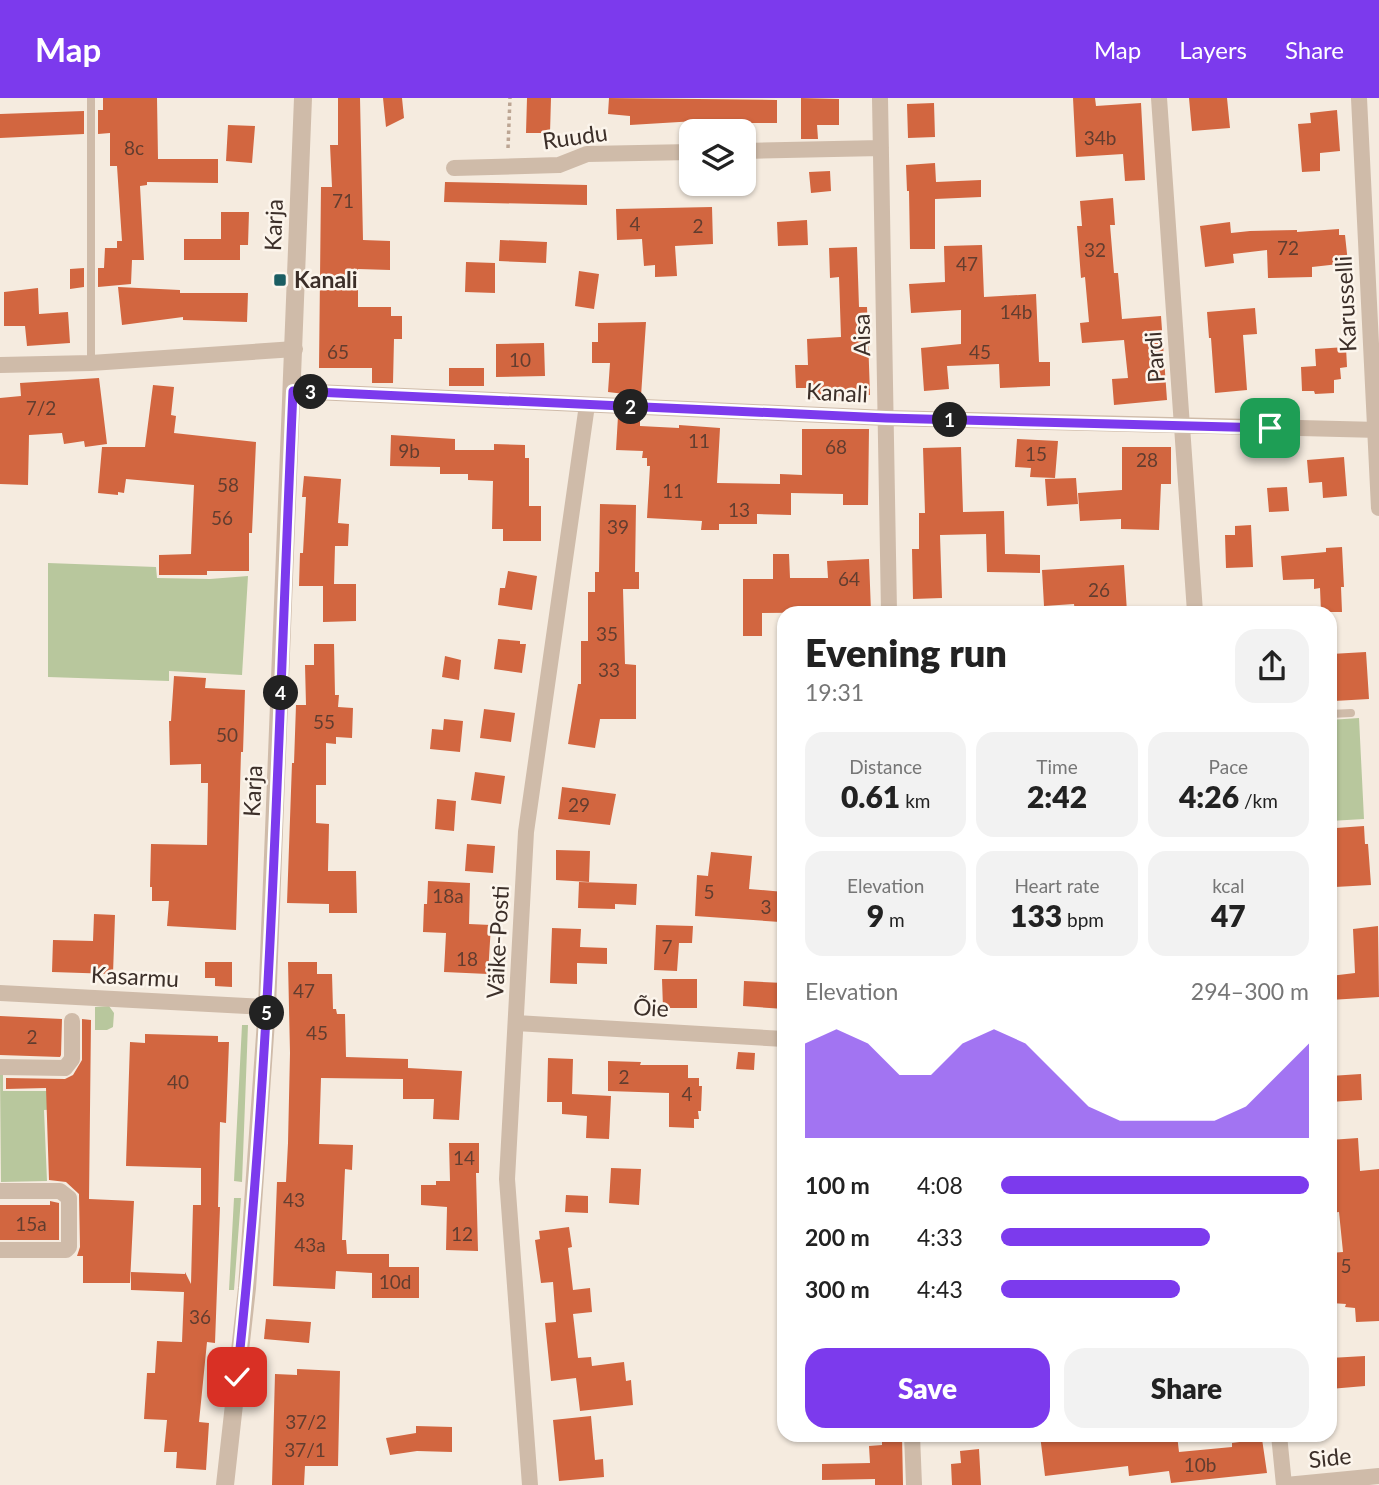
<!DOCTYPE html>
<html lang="en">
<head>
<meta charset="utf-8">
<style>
	:root { --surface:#fff; --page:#f2f2f2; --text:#222; --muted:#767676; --accent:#7c3aed }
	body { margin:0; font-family:Lato,sans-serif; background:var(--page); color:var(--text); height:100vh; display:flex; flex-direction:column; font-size:26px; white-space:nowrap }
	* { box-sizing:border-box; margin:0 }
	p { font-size:23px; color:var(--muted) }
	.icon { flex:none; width:38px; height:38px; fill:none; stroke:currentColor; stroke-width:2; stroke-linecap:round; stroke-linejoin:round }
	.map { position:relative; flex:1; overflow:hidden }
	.side { position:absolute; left:777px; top:508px; width:560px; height:836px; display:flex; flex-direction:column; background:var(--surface); border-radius:21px; box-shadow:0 2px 5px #0004 }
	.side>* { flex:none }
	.tools { position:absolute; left:679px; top:21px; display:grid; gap:14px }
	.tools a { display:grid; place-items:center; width:77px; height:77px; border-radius:14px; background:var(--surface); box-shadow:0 2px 5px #0004; font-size:35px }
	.pin { position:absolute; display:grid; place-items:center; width:60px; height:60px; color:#fff; margin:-30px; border-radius:14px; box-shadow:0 4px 10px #0006 }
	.km { position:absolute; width:35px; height:35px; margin:-18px; border-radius:50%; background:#222; color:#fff; font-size:19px; line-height:35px; text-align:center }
	.round { display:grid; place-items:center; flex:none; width:74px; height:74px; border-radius:21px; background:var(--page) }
	.summary { display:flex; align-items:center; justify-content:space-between; height:119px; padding:0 28px }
	h1 { font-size:38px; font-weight:800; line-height:52px }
	.metrics { display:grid; grid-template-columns:repeat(3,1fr); gap:10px; height:119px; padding:7px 28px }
	.metrics div { display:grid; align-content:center; border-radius:18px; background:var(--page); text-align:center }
	.metrics b { font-size:30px; font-weight:800 }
	.metrics small { font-size:19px; font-weight:400 }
	.metrics p { font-size:19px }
	.chart { height:196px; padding:14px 28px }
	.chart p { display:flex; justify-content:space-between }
	.chart svg { width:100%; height:126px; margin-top:7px; fill:var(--accent); opacity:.7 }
	.button { display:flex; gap:14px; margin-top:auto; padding:14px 28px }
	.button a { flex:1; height:80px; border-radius:21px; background:var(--accent); color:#fff; font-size:28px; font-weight:800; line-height:80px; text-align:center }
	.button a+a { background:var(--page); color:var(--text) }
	ul { padding:0 28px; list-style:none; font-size:23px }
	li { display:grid; grid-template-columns:112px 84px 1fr; align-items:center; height:52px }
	li i { height:18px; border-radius:9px; background:var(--accent) }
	header { display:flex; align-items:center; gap:42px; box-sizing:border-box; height:98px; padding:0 35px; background:var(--accent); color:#fff }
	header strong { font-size:33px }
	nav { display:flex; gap:38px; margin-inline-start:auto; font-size:24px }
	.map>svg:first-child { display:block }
	.green { fill:#b8c79d }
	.building { fill:#d26640 }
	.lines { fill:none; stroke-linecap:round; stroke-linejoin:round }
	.path { stroke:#bca593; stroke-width:3.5; stroke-dasharray:3.5 3.5; stroke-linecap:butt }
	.service { stroke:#cfbba9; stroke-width:8 }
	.minor { stroke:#cfbba9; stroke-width:16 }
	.tertiary { stroke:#cfbba9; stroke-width:18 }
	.route-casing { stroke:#fff; stroke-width:14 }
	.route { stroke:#7c3aed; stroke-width:9 }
	.poi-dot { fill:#1a5d62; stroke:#fcf5ec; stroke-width:2.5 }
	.labels { text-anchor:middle; stroke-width:5; stroke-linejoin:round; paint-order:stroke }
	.number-label { font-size:19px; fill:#623d2f }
	.street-label { font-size:23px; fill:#3c2f29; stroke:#fcf5ec }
	.poi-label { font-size:23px; font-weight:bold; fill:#3c2f29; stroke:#fcf5ec; text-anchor:start }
</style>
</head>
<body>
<header>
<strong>Map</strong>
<nav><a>Map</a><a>Layers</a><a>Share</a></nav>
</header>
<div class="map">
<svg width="1379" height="1387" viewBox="0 0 1379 1387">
	<rect width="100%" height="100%" fill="#f5ebdf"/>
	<path class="green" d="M48 465 156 469 157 480 210 481 248 478 242 577 169 573V583L48 579Z
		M1359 620 1364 721 1330 723V622Z
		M109 908 114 915 113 929 107 932H95V909Z
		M242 927H248L242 1084 234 1083Z
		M0 976H3V993H47L64 1011 44 1012 47 1083 1 1084Z
		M234 1100H241L234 1192H229Z"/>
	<path class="building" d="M103 0H157L158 61H218V85L147 84V87L140 88 144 162H132L131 186 98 189V170H104L105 150H117V143H122L117 68H110V35L98 36V12H103Z
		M338 0H360L363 142 390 143V172L358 171V209H391V218H402V241H394L393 285H372V270H319L321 89H332L330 47H338Z
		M383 0H402L404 20 386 29Z
		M527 0H551L550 35H526Z
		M609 0 777 2V25H719V27L696 28V23L630 27V18L608 16Z
		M801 0 839 1V27H817L818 41H801Z
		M1073 0H1095L1096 8 1141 5 1145 82 1125 83 1123 56 1076 59Z
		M1189 0H1227L1230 30 1192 33Z
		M934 5 935 39 908 40 907 6Z
		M1337 12 1340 53 1320 55V73L1302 74 1298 26 1311 25 1310 15Z
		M84 13V36L0 40V16Z
		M228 27 255 28 252 65 226 63Z
		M935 65 936 84 981 82V99L935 101V151H910L909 93H907L906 67Z
		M830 73 831 93 811 95 809 74Z
		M445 84 587 87V107L444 104Z
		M1113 100 1115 127H1110L1114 175H1118L1122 221 1161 218 1167 302 1114 307 1112 281 1128 280 1124 242 1082 245 1080 225 1089 224 1085 179 1081 180 1077 128H1082L1080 103Z
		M712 109 713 146 675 148 677 178 655 179V167L644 168 642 141 617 142 616 111Z
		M221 114H249L248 147H240V162H184V141H221Z
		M807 122 808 147 778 148 777 124Z
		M1230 124 1231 135 1250 133 1297 132V134L1339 131V137H1345L1348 165 1312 169V179L1268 180 1267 152 1233 156 1234 165 1205 169 1200 128Z
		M500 142 547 144 546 165 499 163Z
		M982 147 984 199 1036 196 1039 264H1050V288L1000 290 999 266 947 268 949 291 924 293 921 250 961 246V212L911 215 909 186 945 184 944 148Z
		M857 149 859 209H867L870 297 809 300V290H796L795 267H808L807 241 841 239 839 179 830 180 829 150Z
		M466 164 495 165V195L465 194Z
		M84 170V189L70 191V171Z
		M579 173 599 176 594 211 575 208Z
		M118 189 180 192V195H248L247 224 183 222V219L122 227Z
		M38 190 39 216 68 214 70 245 27 248 25 228H4V194Z
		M1255 210 1257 236 1243 237 1247 292 1215 295 1211 240H1209L1207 214Z
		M646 224 641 298 608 294 610 265H592V244H598V225Z
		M544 245 545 278 496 279V246Z
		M1346 249 1347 269 1340 270 1341 281 1334 282V295L1315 296 1314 293H1302L1301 269 1316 268 1315 251Z
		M449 270H484V288H449Z
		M99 280 107 346 85 349 84 343 64 346 62 335 29 337 28 387 0 386V300L21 298 20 285Z
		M153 287 174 289 171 317 176 318 174 335 256 344 252 435H249V473H207V477H159V457L191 456 194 387 126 381 124 395 118 394V397L98 395 102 349H145Z
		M618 318 640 319V328L679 330V327L720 330 717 385 780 386V376L802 377V331H869L868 407H843V396L791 395V417L757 416V426H719V432H701L702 423 647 420 650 368H647V360H642L643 353 616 352Z
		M391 337 455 341V352H494V346L525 347V360H529V408H541V443H503V431H492L493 383 468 382V376H440V369L390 368Z
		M1017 341 1058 343 1055 380 1030 379 1031 370 1015 369Z
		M961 349 963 414 1004 413 1005 456 1040 457V475L987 474 986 436 940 437 942 500 913 501 912 451H919V415H925L923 350Z
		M1122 349H1171V386H1161L1159 432 1121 431V421L1080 423 1078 395 1122 392Z
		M1344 359 1347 398 1323 400 1322 384 1309 385 1307 362Z
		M304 378 341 381 338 425 349 426 348 448H335L334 486H356V523L323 524V488H299L300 455H303L306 399H302Z
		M1076 380 1078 406 1047 408 1045 381Z
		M1287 389 1289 413 1269 414 1267 390Z
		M600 406 636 407 635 474H639V491H623L625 566 636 567V621H600L595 650 568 646 578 586H581V543H588V494H595V474H599Z
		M1251 427 1253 469 1226 470 1225 437H1235V428Z
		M1342 449 1344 489H1341L1342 514H1321L1320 490 1314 491V481L1283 482 1281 458 1326 454V450Z
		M773 456H789L790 480H828L827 463 869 461 871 514 762 515V538H743V481H773Z
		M1124 467 1127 514H1075L1074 506 1044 508 1042 472Z
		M508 473 537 478 532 512 498 507 500 490H505Z
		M498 541 520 543V546H526L522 575 494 571Z
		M314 546H334L335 597H339L338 609 353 610 352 640 336 639V646L326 645V687H316V725L329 726 328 773H356L357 815H329V806L287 805 292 665H294L296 607H306L305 567H314Z
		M1366 554 1369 601 1334 603 1333 593 1330 594 1331 556Z
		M445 558 461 562 459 582 442 579Z
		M174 578 206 580 205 590 245 592 243 654H241L236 832 167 828 169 803H152V789H150L151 746 207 747 208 685H201V666L170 667 169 623H171Z
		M484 611 515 615 511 644 480 640Z
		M444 621 463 623 460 654 430 651 432 631 443 632Z
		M475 674 505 678 501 706 471 702Z
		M562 689 616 696 610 727 558 721Z
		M437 701 456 703 454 733 435 731Z
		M1364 728 1365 746H1368L1371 787 1335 789 1332 747H1337L1336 730Z
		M467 746 495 748 493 775 465 773Z
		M556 752 590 753 589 784 556 782Z
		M711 754 752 758 749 791 784 794V816H781L780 824 695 818 697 777 708 778Z
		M428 783 470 785 469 826 491 827 488 876 444 874 446 835 423 834 424 806H427Z
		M579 784 637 786 636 807 615 806V811L578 810Z
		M94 816 115 817 113 876 52 874 53 842 93 843Z
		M656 827 693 828 692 845H679L677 873 654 872Z
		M1378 828 1379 899 1330 902V878L1355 875 1353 831Z
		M552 830 581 831 580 849 607 850V866L577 865V886L550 885Z
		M205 864H232V889L215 888V880H205Z
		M288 864H317V876H332L333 911H336L337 916H345L346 959 408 961V970L462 973 459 1022 433 1021 434 1001H403V981L321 980 319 1046 353 1047 352 1072 345 1071 342 1142H346L347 1156H389V1169H419V1200H372V1175L336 1173 335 1191 273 1188 277 1084H286L288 1045 290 955Z
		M662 881H697V910H663Z
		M744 883 784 885V911L743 908Z
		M0 918 62 921 61 957 60 959 0 957Z
		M82 921 91 922 89 1101 134 1103 130 1185H83V1158H77L80 1149 79 1096 66 1084 49 1082 46 990 6 991V980L65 981 73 977 82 962Z
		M145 936 218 938V944H229L226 1025 220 1024 218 1109H220L215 1245 207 1244 199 1324 209 1325 206 1372 176 1370 177 1354H164L167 1322 144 1321 147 1275H155L157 1243 182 1244 184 1194 131 1192V1174L185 1176V1174L191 1186 193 1107H201V1070L126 1068 130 944 145 945Z
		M738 954 755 955 754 972 736 971Z
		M548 960 573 961 572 996 611 998 609 1041 586 1040 587 1018 562 1016V1004H547Z
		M608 963 641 964 640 967H688V980H699V988H702L701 1013H698L699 1021H694V1030L669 1029V995L608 993Z
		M1361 976 1362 1002 1330 1004V978Z
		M1358 1040 1360 1073 1379 1071V1223L1356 1224 1355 1210 1345 1209 1346 1206 1331 1205 1330 1155 1343 1154 1339 1114 1330 1115V1042Z
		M449 1045H479V1075H476L478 1153 446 1152 447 1109 421 1107V1087H436V1083H450Z
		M611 1070 641 1071 639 1107 609 1105Z
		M566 1097 588 1098V1115L565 1114Z
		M50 1103 59 1105V1142H0V1107H50Z
		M569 1129 572 1149 568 1150 573 1192 590 1190 592 1214 573 1216 578 1260 591 1259 592 1268 624 1264 626 1283 631 1282 633 1307 580 1313 576 1280 551 1283 545 1225 556 1224 553 1184 541 1185 535 1142 540 1141 539 1133Z
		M266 1221 311 1224 309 1245 264 1241Z
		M1365 1258V1288L1330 1291V1260Z
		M297 1271 340 1273 338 1368H305L304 1387H272L275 1276 297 1277Z
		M591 1318 595 1362 603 1361 604 1379 559 1383 553 1322Z
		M416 1328 452 1329V1354L417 1353 390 1357 386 1340 416 1335Z
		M882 1337H902L903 1387H875V1381L822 1382V1366L870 1365 869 1348 882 1347Z
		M1040 1337H1177L1179 1354 1232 1349V1345L1262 1341 1267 1375 1171 1385 1169 1373 1129 1378 1128 1368 1045 1378Z
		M979 1351 981 1387H952L951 1366 961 1365 960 1353Z"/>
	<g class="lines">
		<path class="path" d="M508 50 510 0"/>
		<path class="service" d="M91 265V0
			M1330 616 1351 615"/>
		<path class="minor" d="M880 0 889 514
			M1159 0 1195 514
			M1359 0 1379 410
			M744 53 881 50
			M454 70 559 67 587 56 691 54
			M0 267 91 265 295 251
			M293 293 886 320 1379 332
			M0 895 267 909
			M516 925 784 941
			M0 969 65 970 72 961V923
			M0 1093H60L69 1100V1149L66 1152H0
			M912 1337 914 1387
			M1279 1337 1284 1387
			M530 1387 507 1081 526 734 587 307
			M1286 1387 1379 1378"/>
		<path class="tertiary" d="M225 1387 247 1190 267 909 303 0"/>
	</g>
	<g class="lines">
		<g class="route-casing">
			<path id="route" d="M237 1279C273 951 278 622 293 293L886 320 1270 330"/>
		</g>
		<use href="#route" class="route"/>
	</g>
	<rect class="poi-dot" x="273" y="175" width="14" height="14" rx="3.5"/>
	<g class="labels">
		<g class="number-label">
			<text x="1100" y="47">34b</text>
			<text x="134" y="57">8c</text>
			<text x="343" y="110">71</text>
			<text x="635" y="133">4</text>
			<text x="698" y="135">2</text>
			<text x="1288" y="157">72</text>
			<text x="1095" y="159">32</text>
			<text x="967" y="173">47</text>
			<text x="1016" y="221">14b</text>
			<text x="338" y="261">65</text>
			<text x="980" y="261">45</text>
			<text x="520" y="269">10</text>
			<text x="41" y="317">7/2</text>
			<text x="699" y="350">11</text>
			<text x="836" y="356">68</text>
			<text x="409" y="360">9b</text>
			<text x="1036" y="363">15</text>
			<text x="1147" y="369">28</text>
			<text x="228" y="394">58</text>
			<text x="673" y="400">11</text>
			<text x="739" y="419">13</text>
			<text x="222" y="427">56</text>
			<text x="618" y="436">39</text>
			<text x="849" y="488">64</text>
			<text x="1099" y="499">26</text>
			<text x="607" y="543">35</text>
			<text x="609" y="579">33</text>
			<text x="324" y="631">55</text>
			<text x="227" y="644">50</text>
			<text x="579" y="714">29</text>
			<text x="709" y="801">5</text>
			<text x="448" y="805">18a</text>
			<text x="766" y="816">3</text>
			<text x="667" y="856">7</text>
			<text x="467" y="868">18</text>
			<text x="304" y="900">47</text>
			<text x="317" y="942">45</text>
			<text x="32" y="946">2</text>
			<text x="624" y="986">2</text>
			<text x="178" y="991">40</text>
			<text x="687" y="1003">4</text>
			<text x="464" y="1067">14</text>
			<text x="294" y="1109">43</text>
			<text x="31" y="1133">15a</text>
			<text x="462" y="1143">12</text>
			<text x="310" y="1154">43a</text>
			<text x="1346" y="1175">5</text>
			<text x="395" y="1191">10d</text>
			<text x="200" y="1226">36</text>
			<text x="306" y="1331">37/2</text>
			<text x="305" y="1359">37/1</text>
			<text x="1200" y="1374">10b</text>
		</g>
		<g class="street-label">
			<text transform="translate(575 39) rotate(-8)" y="8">Ruudu</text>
			<text transform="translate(274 127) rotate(-88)" y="8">Karja</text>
			<text transform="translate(1346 206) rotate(-93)" y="8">Karusselli</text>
			<text transform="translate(862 237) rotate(-91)" y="8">Aisa</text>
			<text transform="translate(1155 259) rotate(-94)" y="8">Pardi</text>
			<text transform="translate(837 295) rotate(3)" y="8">Kanali</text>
			<text transform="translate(253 693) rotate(-87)" y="8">Karja</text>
			<text transform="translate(498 844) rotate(-87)" y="8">Väike-Posti</text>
			<text transform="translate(135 879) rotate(3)" y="8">Kasarmu</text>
			<text transform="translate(651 910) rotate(3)" y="8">Õie</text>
			<text transform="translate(1330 1360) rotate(-6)" y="8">Side</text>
		</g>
		<g class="poi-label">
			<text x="294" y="190">Kanali</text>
		</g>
	</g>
</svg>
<div class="tools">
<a><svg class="icon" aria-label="layers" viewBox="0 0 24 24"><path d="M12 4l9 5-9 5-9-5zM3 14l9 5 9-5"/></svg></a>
</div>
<div class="pin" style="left:1270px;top:330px;background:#1e9e55"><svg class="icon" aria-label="arrive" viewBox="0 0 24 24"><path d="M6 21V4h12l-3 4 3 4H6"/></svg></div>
<div class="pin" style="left:237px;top:1279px;background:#d93025"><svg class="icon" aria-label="check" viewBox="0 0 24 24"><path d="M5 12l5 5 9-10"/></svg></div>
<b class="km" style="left:950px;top:322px">1</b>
<b class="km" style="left:631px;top:309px">2</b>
<b class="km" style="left:311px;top:294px">3</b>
<b class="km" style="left:281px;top:595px">4</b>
<b class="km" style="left:267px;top:915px">5</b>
<section class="side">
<div class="summary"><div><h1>Evening run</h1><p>19:31</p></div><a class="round"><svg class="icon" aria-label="share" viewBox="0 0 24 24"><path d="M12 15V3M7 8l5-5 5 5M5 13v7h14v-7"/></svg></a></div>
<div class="metrics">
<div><p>Distance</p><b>0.61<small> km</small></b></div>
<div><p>Time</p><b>2:42</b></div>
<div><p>Pace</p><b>4:26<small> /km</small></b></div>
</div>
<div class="metrics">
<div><p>Elevation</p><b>9<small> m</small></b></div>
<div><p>Heart rate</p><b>133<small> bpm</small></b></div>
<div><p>kcal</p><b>47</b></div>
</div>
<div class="chart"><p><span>Elevation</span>294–300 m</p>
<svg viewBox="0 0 160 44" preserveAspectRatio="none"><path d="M0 44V11L10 6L20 11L30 22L40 22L50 11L60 6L70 11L80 22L90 33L100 38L110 38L120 38L130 38L140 33L150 22L160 11V44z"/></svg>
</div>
<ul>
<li><b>100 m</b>4:08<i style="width:100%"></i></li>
<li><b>200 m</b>4:33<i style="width:68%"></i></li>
<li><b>300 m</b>4:43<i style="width:58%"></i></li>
</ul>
<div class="button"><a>Save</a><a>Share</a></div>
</section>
</div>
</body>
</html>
